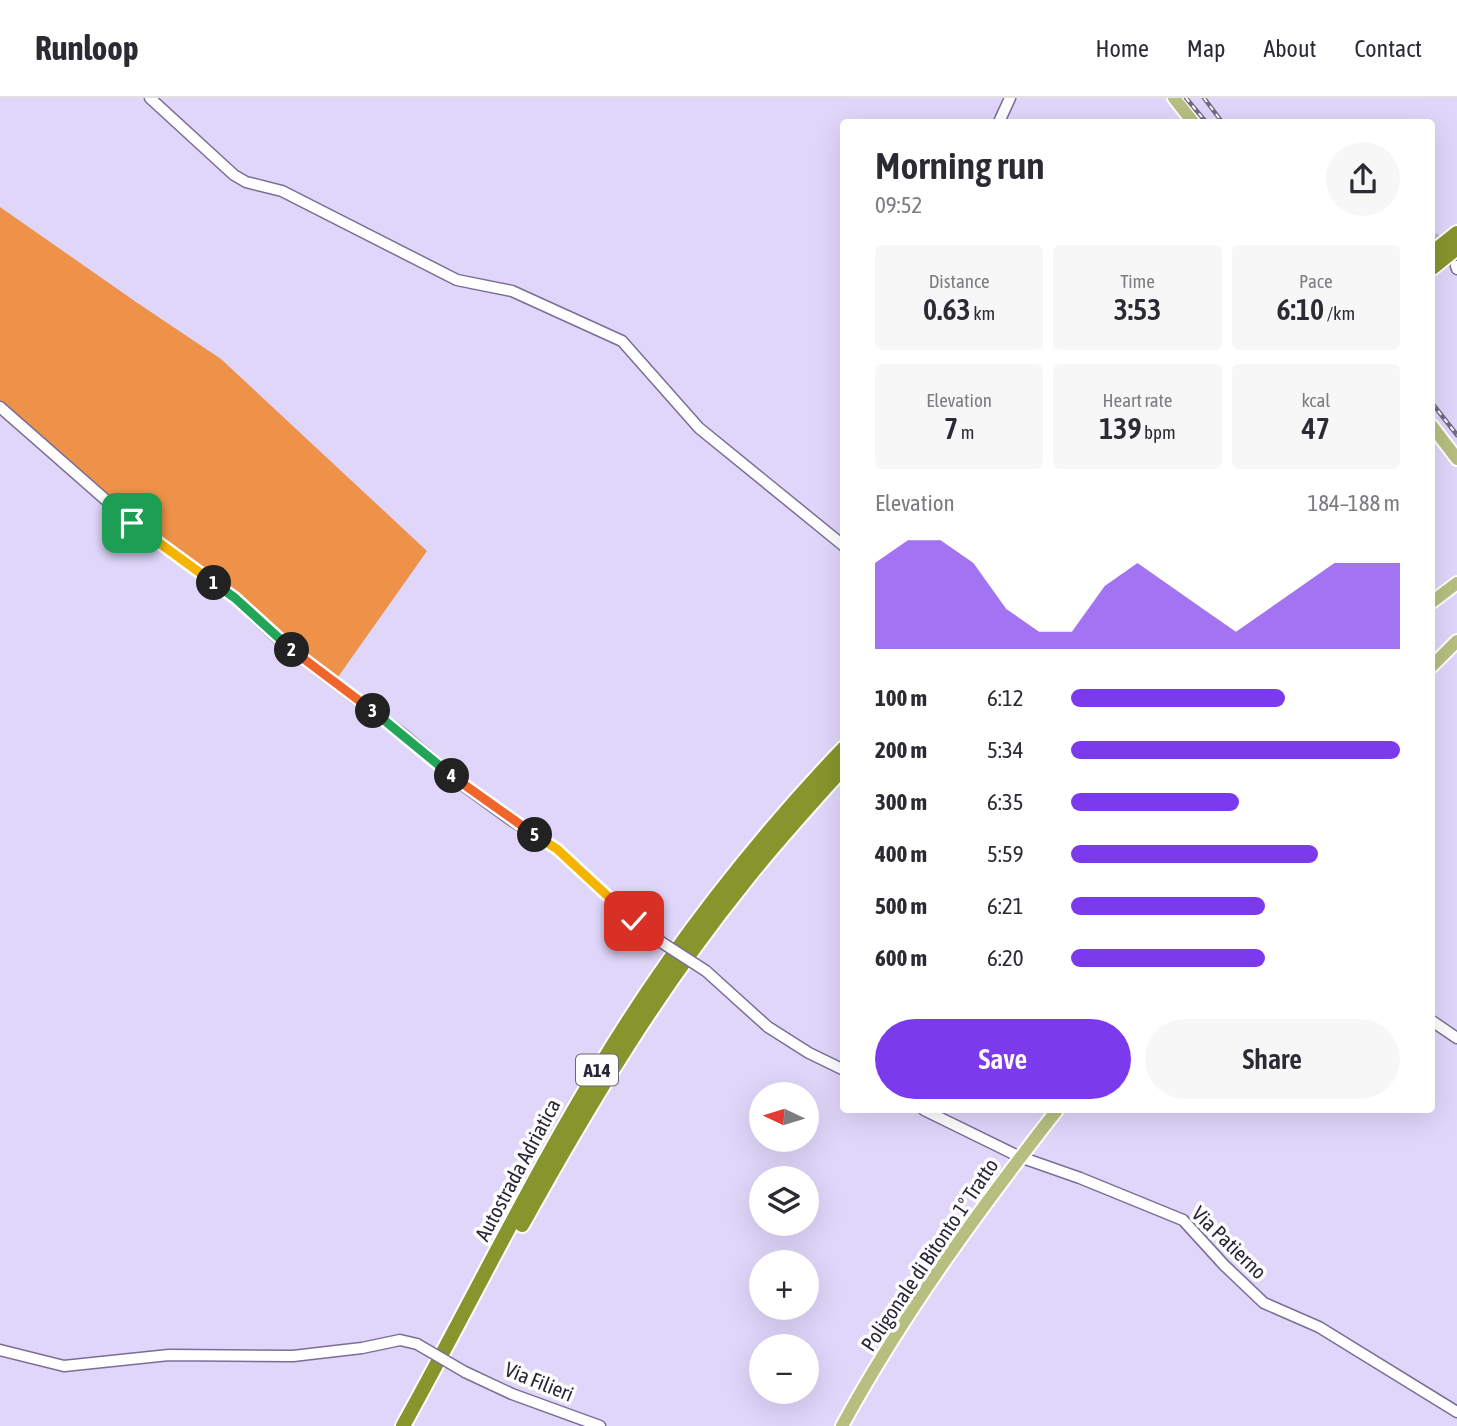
<!DOCTYPE html>
<html lang="en">
<head>
<meta charset="utf-8">
<style>
	:root { --surface:#fff; --page:#f7f7f7; --text:#2b2b33; --muted:#7c7c81; --line:#e1e1e2; --accent:#7c3aed }
	body { margin:0; font-family:"Asap Condensed",sans-serif; background:var(--page); color:var(--text); height:100vh; display:flex; flex-direction:column; font-size:26px; white-space:nowrap }
	* { box-sizing:border-box; margin:0 }
	p { font-size:23px; color:var(--muted) }
	.icon { flex:none; width:38px; height:38px; fill:none; stroke:currentColor; stroke-width:2; stroke-linecap:round; stroke-linejoin:round }
	.map { position:relative; flex:1; overflow:hidden }
	.side { position:absolute; left:840px; top:21px; width:595px; height:994px; display:flex; flex-direction:column; background:var(--surface); border-radius:7px; box-shadow:0 7px 28px #0002 }
	.side>* { flex:none }
	.needle { width:46px; rotate:274deg }
	.tools { position:absolute; left:749px; top:984px; display:grid; gap:14px }
	.tools a { display:grid; place-items:center; width:70px; height:70px; border-radius:50%; background:var(--surface); box-shadow:0 7px 28px #0002; font-size:35px }
	.pin { position:absolute; display:grid; place-items:center; width:60px; height:60px; color:#fff; margin:-30px; border-radius:14px; box-shadow:0 4px 10px #0006 }
	.km { position:absolute; width:35px; height:35px; margin:-18px; border-radius:50%; background:#222; color:#fff; font-size:19px; line-height:35px; text-align:center }
	.round { display:grid; place-items:center; flex:none; width:74px; height:74px; border-radius:37px; background:var(--page) }
	.summary { display:flex; align-items:center; justify-content:space-between; height:119px; padding:0 35px }
	h1 { font-size:38px; font-weight:600; line-height:52px }
	.metrics { display:grid; grid-template-columns:repeat(3,1fr); gap:10px; height:119px; padding:7px 35px }
	.metrics div { display:grid; align-content:center; border-radius:7px; background:var(--page); text-align:center }
	.metrics b { font-size:30px; font-weight:600 }
	.metrics small { font-size:19px; font-weight:400 }
	.metrics p { font-size:19px }
	.chart { height:196px; padding:14px 35px }
	.chart p { display:flex; justify-content:space-between }
	.chart svg { width:100%; height:126px; margin-top:7px; fill:var(--accent); opacity:.7 }
	.cta { display:flex; gap:14px; margin-top:auto; padding:14px 35px }
	.cta a { flex:1; height:80px; border-radius:42px; background:var(--accent); color:#fff; font-size:28px; font-weight:600; line-height:80px; text-align:center }
	.cta a+a { background:var(--page); color:var(--text) }
	ul { padding:0 35px; list-style:none; font-size:23px }
	li { display:grid; grid-template-columns:112px 84px 1fr; align-items:center; height:52px }
	li i { height:18px; border-radius:9px; background:var(--accent) }
	header { display:flex; align-items:center; gap:42px; box-sizing:border-box; height:98px; padding:0 35px; background:var(--surface); border-bottom:2px solid var(--line) }
	header strong { font-size:33px }
	nav { display:flex; gap:38px; margin-inline-start:auto; font-size:24px }
	.map>svg:first-child { display:block }
	.grass { fill:#ed9248 }
	.lines { fill:none; stroke-linecap:round; stroke-linejoin:round }
	.minor-tunnel { stroke:#bbb3d3; stroke-width:10; stroke-dasharray:10 5; stroke-linecap:butt }
	.minor-casing { stroke:#7a6e97; stroke-width:13 }
	.major-casing { stroke:#fff; stroke-width:16 }
	.highway-casing { stroke:#fff; stroke-width:18 }
	.minor { stroke:#fff; stroke-width:10 }
	.major { stroke:#b6bf80; stroke-width:12 }
	.highway { stroke:#86952c; stroke-width:14 }
	.rail-casing { stroke:#716a82; stroke-width:4.5 }
	.rail { stroke:#fdfdfd; stroke-width:2; stroke-dasharray:5; stroke-linecap:butt }
	.minor-bridge-casing { stroke:#7a6e97; stroke-width:13; stroke-linecap:butt }
	.minor-bridge { stroke:#fff; stroke-width:10 }
	.split-1-casing { stroke:#fff; stroke-width:14 }
	.split-2-casing { stroke:#fff; stroke-width:14 }
	.split-3-casing { stroke:#fff; stroke-width:14 }
	.split-4-casing { stroke:#fff; stroke-width:14 }
	.split-5-casing { stroke:#fff; stroke-width:14 }
	.split-6-casing { stroke:#fff; stroke-width:14 }
	.split-7-casing { stroke:#fff; stroke-width:14 }
	.split-1 { stroke:#f5b400; stroke-width:9 }
	.split-2 { stroke:#22a559; stroke-width:9 }
	.split-3 { stroke:#f0652b; stroke-width:9 }
	.split-4 { stroke:#22a559; stroke-width:9 }
	.split-5 { stroke:#f0652b; stroke-width:9 }
	.split-6 { stroke:#f5b400; stroke-width:9 }
	.split-7 { stroke:#22a559; stroke-width:9 }
	.labels { text-anchor:middle; stroke-width:7; stroke-linejoin:round; paint-order:stroke }
	.shield { fill:#fdfdfd; stroke:#6a6672; stroke-width:2 }
	.shield-label { font-size:19px; font-weight:bold; fill:#2b2637 }
	.street-label { font-size:21px; fill:#2b2637; stroke:#fdfdfd }
</style>
</head>
<body>
<header>
<strong>Runloop</strong>
<nav><a>Home</a><a>Map</a><a>About</a><a>Contact</a></nav>
</header>
<div class="map">
<svg width="1457" height="1328" viewBox="0 0 1457 1328">
	<rect width="100%" height="100%" fill="#dfd6fa"/>
	<path class="grass" d="M0 109 136 204 221 261 427 453 338 579 331 580 108 399 0 304Z"/>
	<g class="lines">
		<path class="minor-tunnel" d="M1433 138 1456 168"/>
		<g class="minor-casing">
			<path id="minor" d="M150 0 234 77 246 84 282 93 457 182 512 193 622 243 699 330 844 448
				M999 24 1010 0
				M1456 168 1457 171
				M0 309 132 425 235 500 285 547 404 637 460 685 511 722 557 751 634 823 661 844
				M706 873 768 929 809 955 844 972
				M1432 923 1457 940
				M924 1012 1020 1059 1080 1080 1183 1122 1224 1167 1264 1205 1319 1229 1457 1314
				M0 1252 64 1268 169 1257 293 1258 362 1250 400 1242 417 1246
				M465 1274 512 1296 600 1328"/>
		</g>
		<g class="major-casing">
			<path id="major" d="M1174 0 1193 24
				M1432 328 1457 361
				M1432 504 1457 485
				M1432 568 1457 543
				M842 1328C903 1216 979 1112 1057 1012"/>
		</g>
		<g class="highway-casing">
			<path id="highway" d="M1432 155 1457 135
				M1432 170 1457 150
				M522 1127C589 1006 659 890 746 782 777 743 811 706 844 669
				M403 1328C470 1207 530 1083 602 965 669 854 754 744 844 650"/>
		</g>
		<use href="#minor" class="minor"/>
		<use href="#major" class="major"/>
		<use href="#highway" class="highway"/>
		<g class="rail-casing">
			<path id="rail" d="M1186 0 1206 24
				M1204 0 1222 24
				M1432 305 1457 337"/>
		</g>
		<use href="#rail" class="rail"/>
		<g class="minor-bridge-casing">
			<path id="minor-bridge" d="M661 844 706 873
				M417 1246 465 1274"/>
		</g>
		<use href="#minor-bridge" class="minor-bridge"/>
	</g>
	<g class="lines">
		<g class="split-1-casing">
			<path id="split-1" d="M132 425 214 485"/>
		</g>
		<g class="split-2-casing">
			<path id="split-2" d="M214 485 235 500 292 552"/>
		</g>
		<g class="split-3-casing">
			<path id="split-3" d="M292 552 373 613"/>
		</g>
		<g class="split-4-casing">
			<path id="split-4" d="M373 613 452 678"/>
		</g>
		<g class="split-5-casing">
			<path id="split-5" d="M452 678 535 737"/>
		</g>
		<g class="split-6-casing">
			<path id="split-6" d="M535 737 557 751 613 803"/>
		</g>
		<g class="split-7-casing">
			<path id="split-7" d="M613 803 634 823"/>
		</g>
		<use href="#split-1" class="split-1"/>
		<use href="#split-2" class="split-2"/>
		<use href="#split-3" class="split-3"/>
		<use href="#split-4" class="split-4"/>
		<use href="#split-5" class="split-5"/>
		<use href="#split-6" class="split-6"/>
		<use href="#split-7" class="split-7"/>
	</g>
	<g class="labels">
		<rect class="shield" x="576" y="956.5" width="42" height="31" rx="5"/>
		<g class="shield-label">
			<text x="597" y="979">A14</text>
		</g>
		<g class="street-label">
			<text transform="translate(518 1072) rotate(-62)" y="7">Autostrada Adriatica</text>
			<text transform="translate(1229 1145) rotate(44)" y="7">Via Patierno</text>
			<text transform="translate(930 1157) rotate(-56)" y="7">Poligonale di Bitonto 1° Tratto</text>
			<text transform="translate(539 1284) rotate(22)" y="7">Via Filieri</text>
		</g>
	</g>
</svg>
<div class="tools">
<a><svg class="needle" viewBox="-14 -14 28 28"><path d="M0-13l5 13h-10z" fill="#e53935"/><path d="M0 13l5-13h-10z" fill="#7c7c81"/></svg></a>
<a><svg class="icon" aria-label="layers" viewBox="0 0 24 24"><path d="M12 4l9 5-9 5-9-5zM3 14l9 5 9-5"/></svg></a>
<a>+</a>
<a>−</a>
</div>
<div class="pin" style="left:132px;top:425px;background:#1e9e55"><svg class="icon" aria-label="arrive" viewBox="0 0 24 24"><path d="M6 21V4h12l-3 4 3 4H6"/></svg></div>
<div class="pin" style="left:634px;top:823px;background:#d93025"><svg class="icon" aria-label="check" viewBox="0 0 24 24"><path d="M5 12l5 5 9-10"/></svg></div>
<b class="km" style="left:214px;top:485px">1</b>
<b class="km" style="left:292px;top:552px">2</b>
<b class="km" style="left:373px;top:613px">3</b>
<b class="km" style="left:452px;top:678px">4</b>
<b class="km" style="left:535px;top:737px">5</b>
<section class="side">
<div class="summary"><div><h1>Morning run</h1><p>09:52</p></div><a class="round"><svg class="icon" aria-label="share" viewBox="0 0 24 24"><path d="M12 15V3M7 8l5-5 5 5M5 13v7h14v-7"/></svg></a></div>
<div class="metrics">
<div><p>Distance</p><b>0.63<small> km</small></b></div>
<div><p>Time</p><b>3:53</b></div>
<div><p>Pace</p><b>6:10<small> /km</small></b></div>
</div>
<div class="metrics">
<div><p>Elevation</p><b>7<small> m</small></b></div>
<div><p>Heart rate</p><b>139<small> bpm</small></b></div>
<div><p>kcal</p><b>47</b></div>
</div>
<div class="chart"><p><span>Elevation</span>184–188 m</p>
<svg viewBox="0 0 160 44" preserveAspectRatio="none"><path d="M0 44V14L10 6L20 6L30 14L40 30L50 38L60 38L70 22L80 14L90 22L100 30L110 38L120 30L130 22L140 14L150 14L160 14V44z"/></svg>
</div>
<ul>
<li><b>100 m</b>6:12<i style="width:65%"></i></li>
<li><b>200 m</b>5:34<i style="width:100%"></i></li>
<li><b>300 m</b>6:35<i style="width:51%"></i></li>
<li><b>400 m</b>5:59<i style="width:75%"></i></li>
<li><b>500 m</b>6:21<i style="width:59%"></i></li>
<li><b>600 m</b>6:20<i style="width:59%"></i></li>
</ul>
<div class="cta"><a>Save</a><a>Share</a></div>
</section>
</div>
</body>
</html>
